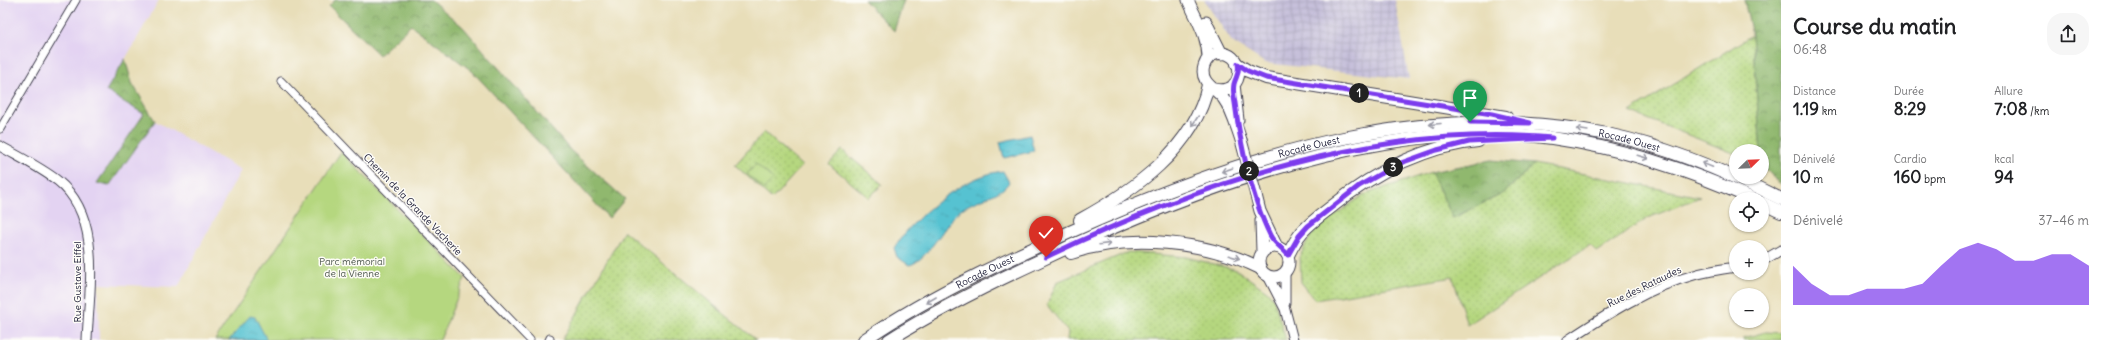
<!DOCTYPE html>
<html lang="fr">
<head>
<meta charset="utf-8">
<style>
	:root { --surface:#fff; --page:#f6f6f6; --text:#202124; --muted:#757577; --accent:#7c3aed }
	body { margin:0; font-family:Delius,sans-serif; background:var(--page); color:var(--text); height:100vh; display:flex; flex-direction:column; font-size:15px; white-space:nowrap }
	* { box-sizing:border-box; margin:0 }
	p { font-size:13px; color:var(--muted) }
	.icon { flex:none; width:22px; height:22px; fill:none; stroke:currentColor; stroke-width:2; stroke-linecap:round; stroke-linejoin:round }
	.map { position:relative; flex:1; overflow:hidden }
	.side { display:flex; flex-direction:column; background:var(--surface); width:320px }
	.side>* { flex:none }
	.needle { width:26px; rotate:67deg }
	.buttons { position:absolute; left:1729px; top:144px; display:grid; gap:8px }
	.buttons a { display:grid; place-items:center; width:40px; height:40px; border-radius:50%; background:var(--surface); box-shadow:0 1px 3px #0004; font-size:20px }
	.pin { position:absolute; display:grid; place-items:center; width:34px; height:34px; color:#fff; margin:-41px -17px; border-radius:50% 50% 50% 0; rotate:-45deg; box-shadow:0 0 4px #0007 }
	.pin .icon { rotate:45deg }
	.km { position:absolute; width:20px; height:20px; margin:-10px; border-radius:50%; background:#222; color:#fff; font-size:11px; line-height:20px; text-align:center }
	.round { display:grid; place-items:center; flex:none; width:42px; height:42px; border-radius:16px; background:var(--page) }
	.overview { display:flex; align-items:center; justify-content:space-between; height:68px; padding:0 12px }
	h1 { font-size:22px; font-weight:700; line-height:30px }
	.metrics { display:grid; grid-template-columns:repeat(3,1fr); gap:6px; height:68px; padding:4px 12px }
	.metrics div { display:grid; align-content:center }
	.metrics b { font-size:17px; font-weight:700 }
	.metrics small { font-size:11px; font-weight:400 }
	.metrics p { font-size:11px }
	.chart { height:112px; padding:8px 12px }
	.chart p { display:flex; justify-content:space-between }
	.chart svg { width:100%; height:72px; margin-top:4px; fill:var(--accent); opacity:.7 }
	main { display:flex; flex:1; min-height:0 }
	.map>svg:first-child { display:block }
	.built { fill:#e3d3f2 }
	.industrial { fill:url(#industrial-grid) }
	.grass { fill:url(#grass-dots); stroke:#6c7c5d }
	.forest { fill:url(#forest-crowns); stroke:#596d54 }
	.garden { fill:#b5d77f; stroke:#6c7c5d }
	.water { fill:url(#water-ripples); stroke:#3c7286 }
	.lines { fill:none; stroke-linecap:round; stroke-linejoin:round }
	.minor-casing { stroke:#403e4e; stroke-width:9 }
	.tertiary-casing { stroke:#403e4e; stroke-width:11 }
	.secondary-casing { stroke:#403e4e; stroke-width:13 }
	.primary-casing { stroke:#403e4e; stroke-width:14 }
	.minor { stroke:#fff; stroke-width:7 }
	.tertiary { stroke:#fff; stroke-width:9 }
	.secondary { stroke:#fff; stroke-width:11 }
	.primary { stroke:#fff; stroke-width:12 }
	.secondary-bridge-casing { stroke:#403e4e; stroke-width:13; stroke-linecap:butt }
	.secondary-bridge { stroke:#fff; stroke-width:11 }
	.oneway { stroke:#9c9ca7 }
	.route-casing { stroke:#fff; stroke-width:8 }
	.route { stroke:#7c3aed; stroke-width:5 }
	.labels { text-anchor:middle; stroke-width:3; stroke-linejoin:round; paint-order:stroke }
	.street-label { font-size:10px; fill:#22223b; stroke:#fdfcf7 }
	.park-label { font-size:10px; fill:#4e584f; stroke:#fdfcf7 }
</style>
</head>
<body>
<main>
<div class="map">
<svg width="1781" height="340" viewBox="0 0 1781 340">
	<defs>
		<pattern id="industrial-grid" width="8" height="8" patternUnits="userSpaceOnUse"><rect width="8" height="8" fill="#c6c0da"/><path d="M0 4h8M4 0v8" fill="none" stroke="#aaa5bc"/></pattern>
		<pattern id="grass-dots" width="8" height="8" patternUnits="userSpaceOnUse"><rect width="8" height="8" fill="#b5d77f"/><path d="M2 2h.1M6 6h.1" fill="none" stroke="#9bb86f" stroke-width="1.8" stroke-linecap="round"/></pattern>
		<pattern id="forest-crowns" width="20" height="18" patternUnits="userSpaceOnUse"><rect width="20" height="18" fill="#90b86e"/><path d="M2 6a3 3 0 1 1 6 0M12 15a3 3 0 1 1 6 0" fill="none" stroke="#75955c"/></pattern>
		<pattern id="water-ripples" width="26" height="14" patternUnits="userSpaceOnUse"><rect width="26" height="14" fill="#57c2d1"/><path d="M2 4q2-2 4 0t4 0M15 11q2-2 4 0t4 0" fill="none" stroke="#4ba6b4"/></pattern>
	</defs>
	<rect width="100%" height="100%" fill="#fdfcf7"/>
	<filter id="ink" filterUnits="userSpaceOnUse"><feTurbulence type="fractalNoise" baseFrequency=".025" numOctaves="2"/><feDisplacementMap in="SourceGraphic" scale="8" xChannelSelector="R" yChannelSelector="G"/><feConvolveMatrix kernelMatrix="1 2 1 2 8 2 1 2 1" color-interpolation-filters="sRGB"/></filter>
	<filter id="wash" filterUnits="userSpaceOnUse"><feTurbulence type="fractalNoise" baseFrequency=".012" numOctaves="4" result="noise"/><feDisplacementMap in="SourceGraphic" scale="16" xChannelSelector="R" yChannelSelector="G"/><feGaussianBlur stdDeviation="0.9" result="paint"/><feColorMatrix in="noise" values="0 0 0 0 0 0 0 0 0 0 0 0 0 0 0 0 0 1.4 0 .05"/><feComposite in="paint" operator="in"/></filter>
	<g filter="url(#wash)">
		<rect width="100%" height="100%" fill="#e8deb9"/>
		<path class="built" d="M0 0H159L107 91 144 113 97 183 109 186 155 121 241 170 178 287 98 284 99 340H0Z"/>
		<path class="industrial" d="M1204 0H1395L1409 79 1265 63 1232 42Z"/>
		<path class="grass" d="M1752 35 1761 151H1736V154L1630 112Z
			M764 132 802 166 772 199 735 165Z
			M842 150 882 184 869 198 829 164Z
			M1534 164 1700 197 1648 218 1597 252 1590 245 1467 325 1453 277 1315 300 1301 282 1300 256 1313 231 1363 195 1431 172 1453 218 1504 193Z
			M624 231 756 340H562Z
			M1128 252 1186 257 1237 270 1268 292 1274 300 1286 340H1067L1068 332 1047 305 1057 282Z"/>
		<path class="forest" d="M335 0H431L463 27 571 151 625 199 609 218 472 71 411 25 379 55 329 6Z
			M864 0H904L894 31Z
			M1744 0H1781V185L1762 165 1752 35Z
			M125 59 132 83 155 121 109 186 97 183 144 114 106 91Z
			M1491 160 1534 164 1504 193 1453 218 1431 172Z"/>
		<path class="garden" d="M341 152 465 278 440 340H215Z
			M756 164 773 179 764 189 747 174Z
			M1766 332 1781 333V340H1744V338Z"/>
		<path class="water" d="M1030 135 1034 151 1004 158 1000 142Z
			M1003 171 1009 182C1001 197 971 199 957 213 945 225 925 263 909 265L897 257 894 248C914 216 964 175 1003 171Z
			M250 316 255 317 267 340H229Z"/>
	</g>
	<g filter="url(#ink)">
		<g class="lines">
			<g class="minor-casing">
				<path id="minor" d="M281 81 530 340
					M0 129 76 0
					M549 340 550 338"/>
			</g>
			<g class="tertiary-casing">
				<path id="tertiary" d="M0 146C19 157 40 167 58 181 103 217 89 289 87 340
					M1762 261 1781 250
					M1268 276 1285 309 1293 340
					M1285 303V272
					M1568 340C1606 315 1649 287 1694 275 1708 271 1722 269 1736 267"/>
			</g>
			<g class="secondary-casing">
				<path id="secondary" d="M1188 0C1197 21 1208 36 1208 59
					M1206 22 1222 54
					M1234 84 1238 120
					M1215 89C1248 96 1245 47 1216 54 1210 55 1206 60 1204 66 1199 82 1215 88 1223 98 1232 110 1236 126 1241 140
					M1256 195 1260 211 1277 247
					M1261 221 1262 251
					M1259 262a15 15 0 1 1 30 0a15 15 0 1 1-30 0Z"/>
			</g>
			<g class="primary-casing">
				<g id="primary">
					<path d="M1237 64 1248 71 1266 78 1506 117"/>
					<path d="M1762 203 1781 212"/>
					<path d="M1080 220C1133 191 1195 148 1208 85"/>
					<path d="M1071 253C1128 233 1206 241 1260 268"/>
					<path d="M1288 255C1292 247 1296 239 1302 232 1310 223 1321 215 1330 208 1372 174 1423 146 1478 141"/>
					<path id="s1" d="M864 340C936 291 1015 256 1095 221 1256 151 1430 98 1607 134 1668 147 1725 171 1781 199"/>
					<path d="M889 340C937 310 987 285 1039 261 1186 191 1387 115 1552 138 1622 148 1689 170 1753 199"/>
				</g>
			</g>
			<use href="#minor" class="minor"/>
			<use href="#tertiary" class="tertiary"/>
			<use href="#secondary" class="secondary"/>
			<use href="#primary" class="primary"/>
			<g class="secondary-bridge-casing">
				<path id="secondary-bridge" d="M1241 140 1256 195"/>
			</g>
			<use href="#secondary-bridge" class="secondary-bridge"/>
		</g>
		<defs><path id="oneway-shaft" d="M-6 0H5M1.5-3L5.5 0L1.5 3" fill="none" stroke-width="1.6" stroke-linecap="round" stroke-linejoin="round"/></defs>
		<g class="oneway">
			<use href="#oneway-shaft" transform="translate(1195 121) rotate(123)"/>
			<use href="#oneway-shaft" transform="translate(1435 124) rotate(175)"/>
			<use href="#oneway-shaft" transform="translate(1582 130) rotate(-171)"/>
			<use href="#oneway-shaft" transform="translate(1643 157) rotate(16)"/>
			<use href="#oneway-shaft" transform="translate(1707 165) rotate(-158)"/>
			<use href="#oneway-shaft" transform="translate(1227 170) rotate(161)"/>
			<use href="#oneway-shaft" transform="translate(1105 244) rotate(-7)"/>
			<use href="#oneway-shaft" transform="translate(1234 257) rotate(16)"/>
			<use href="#oneway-shaft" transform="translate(931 300) rotate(150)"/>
		</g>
	</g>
	<g class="lines" filter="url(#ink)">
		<g class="route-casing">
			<path id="route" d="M1046 257C1201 183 1377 122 1552 138L1469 142 1437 150 1398 164 1359 186 1308 226 1299 236 1288 255C1282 247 1275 245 1270 235 1252 199 1240 143 1235 103 1234 98 1233 89 1234 84 1236 76 1240 74 1238 64L1248 71 1266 78 1492 114 1530 123 1470 122"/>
		</g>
		<use href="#route" class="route"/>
	</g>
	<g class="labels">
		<g class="street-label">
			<text dy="4" stroke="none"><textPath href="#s1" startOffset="811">Rocade Ouest</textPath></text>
			<text dy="4" stroke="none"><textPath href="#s1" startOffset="487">Rocade Ouest</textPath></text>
			<text transform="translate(413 204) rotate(46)" y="4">Chemin de la Grande Vacherie</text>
			<text dy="4" stroke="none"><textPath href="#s1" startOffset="139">Rocade Ouest</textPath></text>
			<text transform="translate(77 282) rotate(-90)" y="4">Rue Gustave Eiffel</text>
			<text transform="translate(1644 286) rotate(-26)" y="4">Rue des Rataudes</text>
		</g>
		<g class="park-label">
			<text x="352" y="265">Parc mémorial<tspan x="352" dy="12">de la Vienne</tspan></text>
		</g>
	</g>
</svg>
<div class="buttons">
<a><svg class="needle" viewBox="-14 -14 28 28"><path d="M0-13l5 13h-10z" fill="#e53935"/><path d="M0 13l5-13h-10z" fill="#757577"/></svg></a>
<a><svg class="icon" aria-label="locate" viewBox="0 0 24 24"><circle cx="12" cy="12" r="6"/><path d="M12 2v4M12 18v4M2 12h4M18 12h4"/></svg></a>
<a>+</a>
<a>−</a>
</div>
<div class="pin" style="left:1470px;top:122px;background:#1e9e55"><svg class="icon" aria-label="arrive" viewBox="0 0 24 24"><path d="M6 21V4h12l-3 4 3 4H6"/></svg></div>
<div class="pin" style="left:1046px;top:257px;background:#d93025"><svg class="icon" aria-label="check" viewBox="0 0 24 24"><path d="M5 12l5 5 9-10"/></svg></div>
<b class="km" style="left:1359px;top:93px">1</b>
<b class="km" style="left:1249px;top:171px">2</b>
<b class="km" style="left:1393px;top:167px">3</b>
</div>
<section class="side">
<div class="overview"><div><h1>Course du matin</h1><p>06:48</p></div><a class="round"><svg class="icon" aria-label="share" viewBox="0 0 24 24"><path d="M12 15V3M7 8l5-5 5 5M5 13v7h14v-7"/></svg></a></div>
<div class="metrics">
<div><p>Distance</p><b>1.19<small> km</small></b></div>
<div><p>Durée</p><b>8:29</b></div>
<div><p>Allure</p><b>7:08<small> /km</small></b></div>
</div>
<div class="metrics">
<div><p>Dénivelé</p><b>10<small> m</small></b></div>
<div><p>Cardio</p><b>160<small> bpm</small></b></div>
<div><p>kcal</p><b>94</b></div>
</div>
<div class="chart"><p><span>Dénivelé</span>37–46 m</p>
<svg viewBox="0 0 160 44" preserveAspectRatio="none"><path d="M0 44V20L10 31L20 38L30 38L40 34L50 34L60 34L70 31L80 20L90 10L100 6L110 10L120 17L130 17L140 13L150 13L160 20V44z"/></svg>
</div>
</section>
</main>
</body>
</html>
